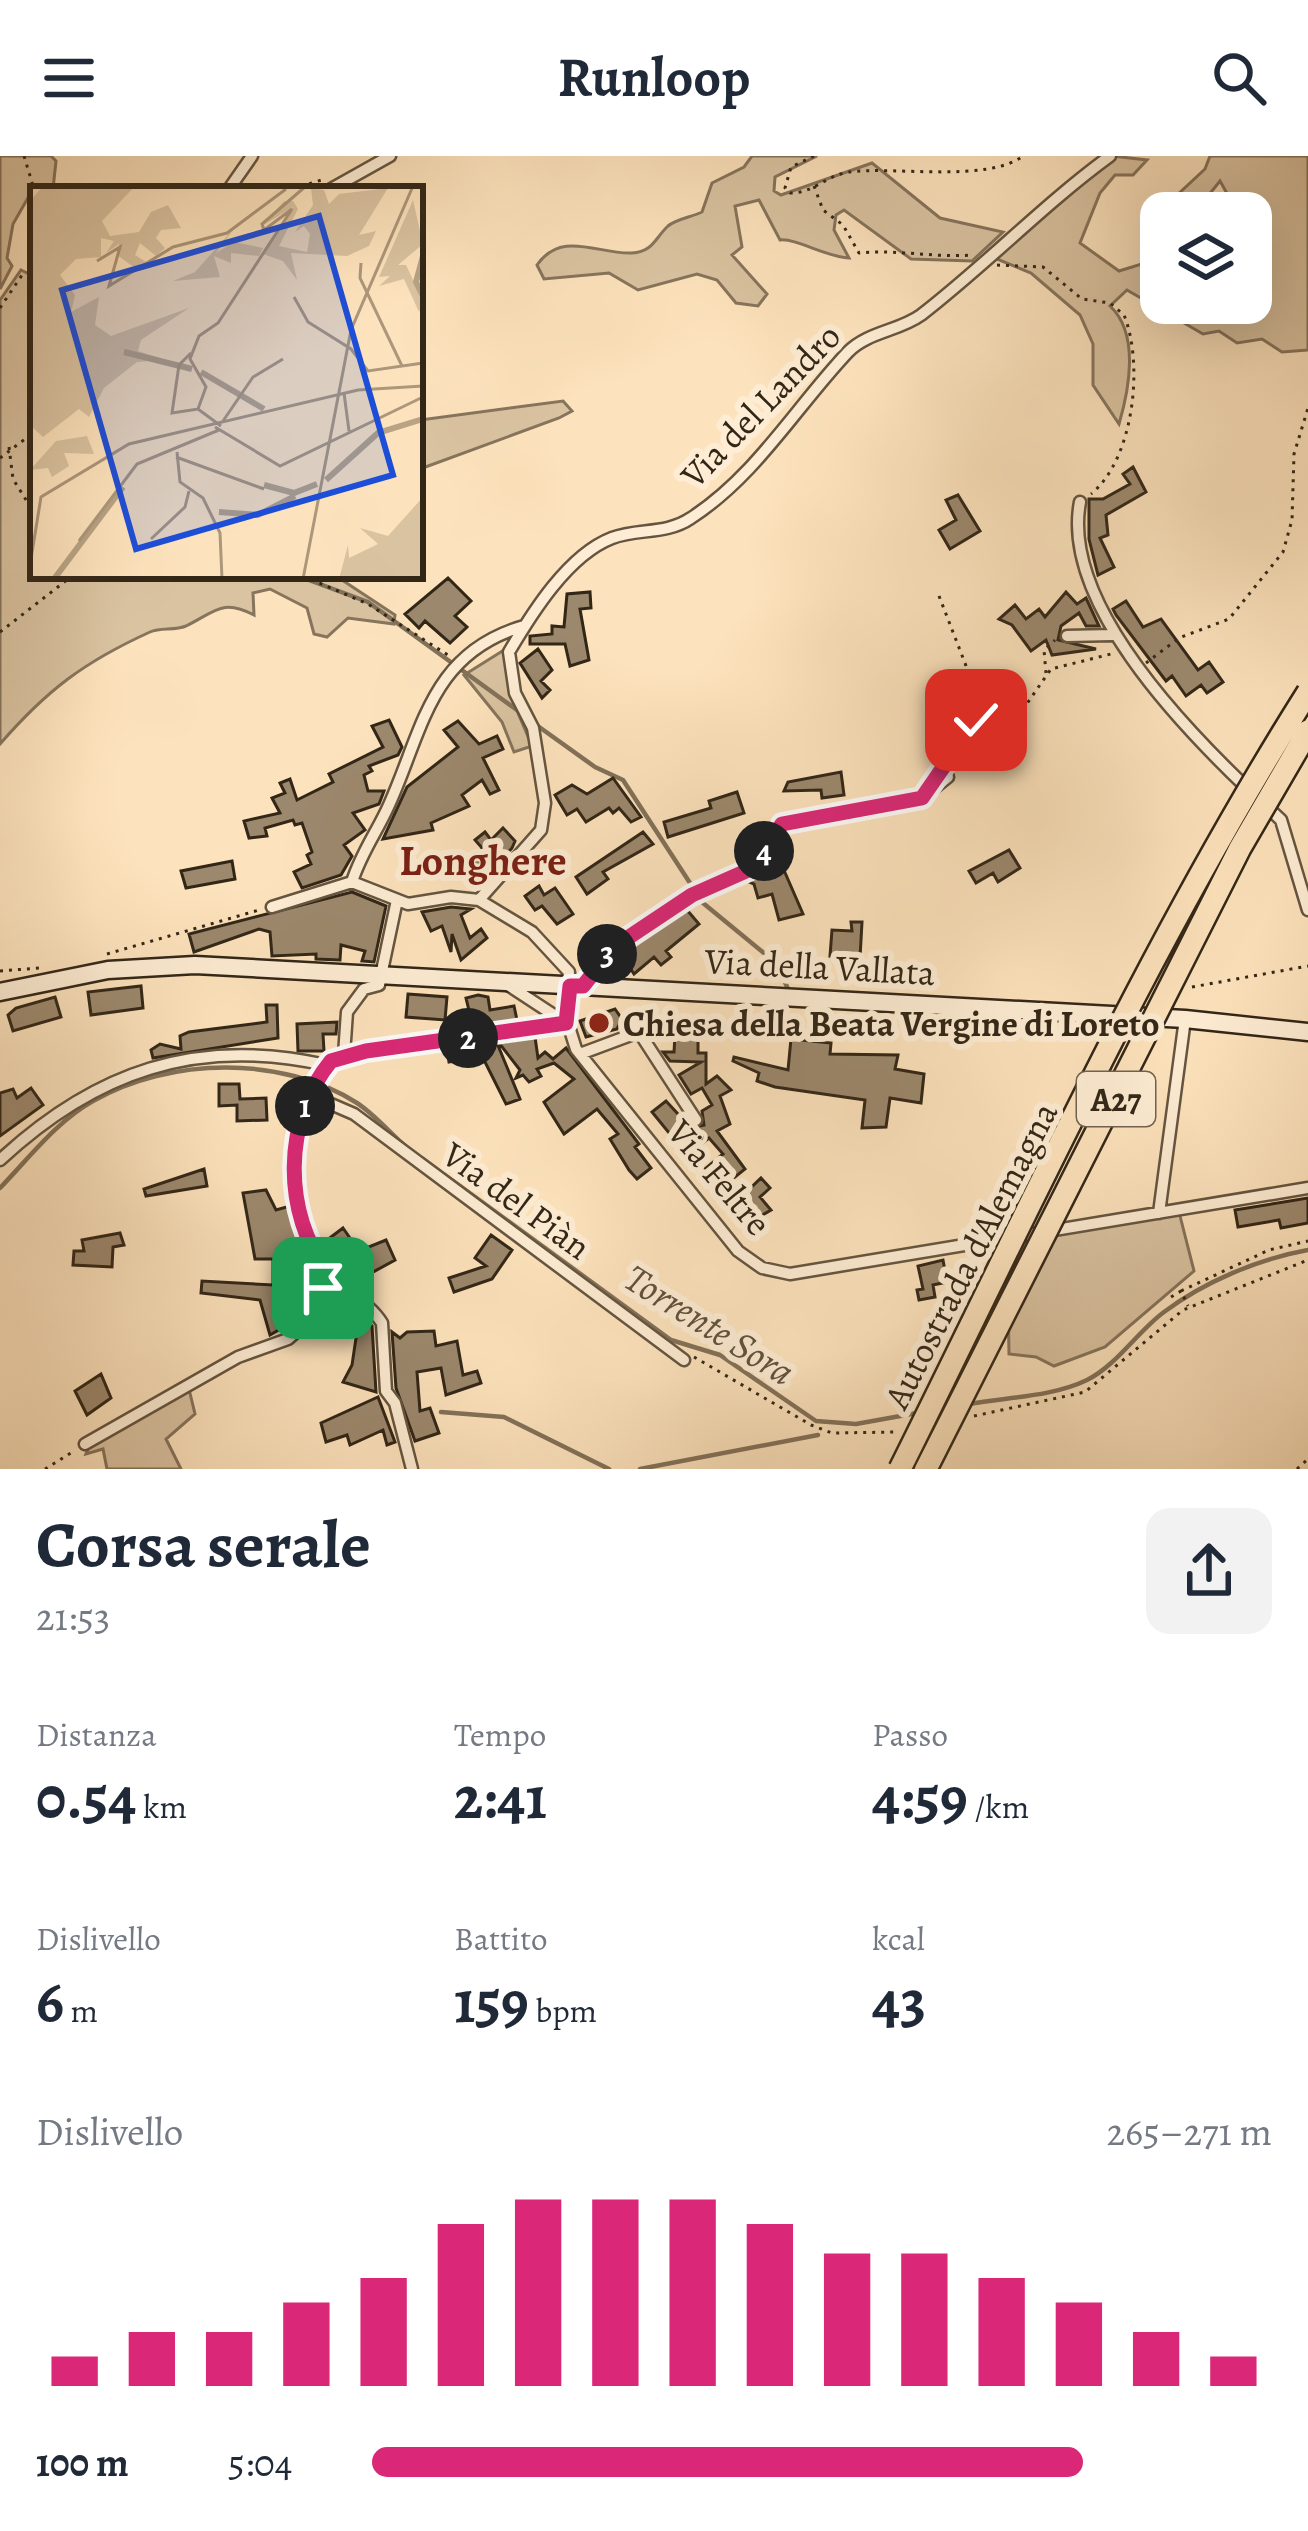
<!DOCTYPE html>
<html lang="it">
<head>
<meta charset="utf-8">
<style>
	:root { --surface:#fff; --page:#f2f2f3; --text:#1f2937; --muted:#747a83; --accent:#db2777 }
	body { margin:0; font-family:Alegreya,serif; background:var(--page); color:var(--text); height:100vh; display:flex; flex-direction:column; font-size:45px; white-space:nowrap }
	* { box-sizing:border-box; margin:0 }
	p { font-size:39px; color:var(--muted) }
	.icon { flex:none; width:66px; height:66px; fill:none; stroke:currentColor; stroke-width:2; stroke-linecap:round; stroke-linejoin:round }
	.map { position:relative; height:1313px; overflow:hidden }
	.sheet { display:flex; flex-direction:column; background:var(--surface); flex:1 }
	.sheet>* { flex:none }
	.buttons { position:absolute; left:1140px; top:36px; display:grid; gap:24px }
	.buttons a { display:grid; place-items:center; width:132px; height:132px; border-radius:24px; background:var(--surface); box-shadow:0 12px 48px #0002; font-size:60px }
	.pin { position:absolute; display:grid; place-items:center; width:102px; height:102px; color:#fff; margin:-51px; border-radius:24px; box-shadow:0 6px 18px #0006 }
	.km { position:absolute; width:60px; height:60px; margin:-30px; border-radius:50%; background:#222; color:#fff; font-size:33px; line-height:60px; text-align:center }
	.round { display:grid; place-items:center; flex:none; width:126px; height:126px; border-radius:24px; background:var(--page) }
	.headline { display:flex; align-items:center; justify-content:space-between; height:204px; padding:0 36px }
	h1 { font-size:66px; font-weight:700; line-height:90px }
	.stats { display:grid; grid-template-columns:repeat(3,1fr); gap:18px; height:204px; padding:12px 36px }
	.stats div { display:grid; align-content:center }
	.stats b { font-size:60px; font-weight:700 }
	.stats small { font-size:33px; font-weight:400 }
	.stats p { font-size:33px }
	.chart { height:336px; padding:24px 36px }
	.chart p { display:flex; justify-content:space-between }
	.chart svg { width:100%; height:216px; margin-top:12px; stroke:var(--accent); stroke-width:6 }
	ul { padding:0 36px; list-style:none; font-size:39px }
	li { display:grid; grid-template-columns:192px 144px 1fr; align-items:center; height:90px }
	li i { height:30px; border-radius:15px; background:var(--accent) }
	header { display:flex; justify-content:space-between; align-items:center; height:156px; padding:0 36px; background:var(--surface); font-size:54px; font-weight:700 }
	.map>svg:first-child { display:block }
	.green { fill:#dac3a1; stroke:#86745c; stroke-width:3 }
	.lines { fill:none; stroke-linecap:round; stroke-linejoin:round }
	.stream { stroke:#827159; stroke-width:4.5 }
	.building { fill:#9c886d; stroke:#322617; stroke-width:3 }
	.minor-casing { stroke:#655540; stroke-width:15 }
	.secondary-casing { stroke:#322617; stroke-width:21 }
	.path { stroke:#322617; stroke-width:3; stroke-dasharray:3 6; stroke-linecap:butt }
	.minor { stroke:#feedd4; stroke-width:10 }
	.secondary { stroke:#feedd4; stroke-width:16 }
	.motorway-bridge-casing { stroke:#322617; stroke-width:26; stroke-linecap:butt }
	.motorway-bridge { stroke:#fde3bd; stroke-width:21 }
	.route-casing { stroke:#fff; stroke-width:24 }
	.route { stroke:#db2777; stroke-width:15 }
	.poi-dot { fill:#8f2418; stroke:#feedd4; stroke-width:4.5 }
	.labels { text-anchor:middle; stroke-width:12; stroke-linejoin:round; paint-order:stroke }
	.shield { fill:#feedd4; stroke:#6f6250; stroke-width:3 }
	.shield-label { font-size:33px; font-weight:bold; fill:#322617 }
	.street-label { font-size:36px; fill:#322617; stroke:#feedd4 }
	.poi-label { font-size:36px; font-weight:bold; fill:#322617; stroke:#feedd4; text-anchor:start }
	.water-label { font-size:39px; font-style:italic; fill:#61523e; stroke:#feedd4 }
	.quarter-label { font-size:42px; font-weight:bold; fill:#7a1f14; stroke:#feedd4 }
	.inset-river { fill:none; stroke:#b8a385; stroke-width:6 }
	.inset-road { fill:none; stroke:#ac977b; stroke-width:3 }
	.view { fill:#1d4ed8; fill-opacity:0.15; stroke:#1d4ed8; stroke-width:6 }
	.inset-edge { fill:none; stroke:#322617; stroke-width:6 }
</style>
</head>
<body>
<header><svg class="icon" aria-label="menu" viewBox="0 0 24 24"><path d="M4 6h16M4 12h16M4 18h16"/></svg>Runloop<svg class="icon" aria-label="search" viewBox="0 0 24 24"><circle cx="10" cy="10" r="6"/><path d="M15 15l6 6"/></svg></header>
<div class="map">
<svg width="1308" height="1313" viewBox="0 0 1308 1313">
	<rect width="100%" height="100%" fill="#fde3bd"/>
	<filter id="stains"><feTurbulence type="fractalNoise" baseFrequency=".00167" numOctaves="4"/><feColorMatrix values="0 0 0 0 .2 0 0 0 0 .09 0 0 0 0 .02 0 0 0 .5 -.17"/></filter>
	<radialGradient id="worn" r=".72"><stop offset=".6" stop-color="#630" stop-opacity="0"/><stop offset="1" stop-color="#630" stop-opacity=".3"/></radialGradient>
	<path class="green" d="M0 0H51L56 5 53 33H33L13 68 7 102 12 110 0 133Z
		M752 0H817L775 21 774 35 781 39 872 7 940 62 1003 76 972 105 911 103 844 54 836 59 834 74 849 102C826 101 796 82 780 84L759 44 735 50 742 91 732 99 767 138 758 150 736 147 717 124 697 118 638 134 609 117 544 123 537 109C562 73 599 99 632 97 653 96 655 82 668 70 676 63 692 61 702 56L712 27 744 11Z
		M1112 0 1147 4 1133 19H1115L1100 37 1080 87 1119 115 1148 106 1161 131V147H1251V57H1238L1220 25 1196 55 1177 52 1174 42 1205 13 1210 0H1308V194L1282 196 1262 183 1237 187 1219 175 1203 178 1127 134 1110 150C1140 178 1129 234 1119 268L1093 229V188L1080 159 1031 117 992 101Z
		M21 114 33 120V420H336L395 459 394 468 348 462 327 481 314 478 307 452 270 433 253 437 254 459C222 442 215 456 186 470 174 475 161 471 150 476 84 506 47 534 0 588V144Z
		M563 245 572 255 559 262 420 313V264Z
		M504 494 510 538 532 590 514 596 502 566 464 519Z
		M1179 1056 1194 1115 1105 1191 1054 1210 1036 1201 1009 1198 1008 1140 1019 1083Z
		M188 1229 195 1258 166 1283 181 1313H107L103 1293 86 1298 93 1281Z"/>
	<g class="lines">
		<path class="stream" d="M298 420 368 446 521 557
			M535 568 595 611 623 624 703 747 776 807 789 835
			M423 1003 671 1184 720 1199 816 1265 856 1268 917 1257
			M0 1032C29 1002 57 965 93 945 170 901 282 899 357 947 374 958 389 976 405 990
			M969 1248C1007 1241 1052 1241 1087 1224 1117 1209 1137 1176 1164 1156 1204 1126 1258 1103 1308 1094
			M441 1256 504 1261 609 1313
			M640 1313 818 1279"/>
	</g>
	<path class="building" d="M1133 311 1146 336 1106 359 1108 379 1100 382 1114 411 1098 419 1089 383V343H1103L1130 328 1123 318Z
		M958 339 980 375 950 393 939 374 956 364 946 344Z
		M448 422 471 445 455 460 467 471 450 487 425 465 419 472 405 458Z
		M590 436 591 452 580 453 589 504 570 510 565 488H530V480L552 478V470L564 471 567 438Z
		M1066 436 1077 448 1086 442 1099 470H1086L1079 457 1061 470 1058 484 1096 493 1052 499 1046 484 1031 495 1012 469 999 463 1015 449 1026 463 1039 453 1045 461Z
		M1126 445 1143 471 1161 463 1198 514 1209 506 1223 526 1207 537 1201 529 1186 540 1172 520 1166 525 1116 459 1113 453Z
		M538 493 552 514 541 525 550 534 542 542 520 507Z
		M389 564 402 591 398 599 369 610 372 615 364 619 368 635H384L379 648 353 657 365 674 344 689 352 700 341 719 302 732 294 716 311 708 307 699 312 696 302 667 295 669 293 664 265 672 267 680 249 682 244 665 280 657 272 642 285 637 280 627 290 623 297 644 333 626 329 618 383 591 372 570Z
		M458 565 479 588 497 580 503 593 483 602 499 634 490 638 482 624 462 639 469 650 431 667 433 674 383 683 407 631 458 591 444 574Z
		M841 616 844 639 822 642 821 634 784 635 788 626Z
		M613 622 641 661 631 666 619 652 613 657 609 652 586 666 577 653 567 659 555 639 572 629 587 638Z
		M737 636 744 657 668 681 664 666 711 652 709 645Z
		M503 672 515 685 512 692 482 726 478 721 468 727 455 707 483 693 475 684 485 676 491 684Z
		M643 676 653 688 603 716 608 723 587 738 576 721Z
		M1009 694 1020 712 998 726 993 717 976 727 969 715Z
		M232 705 235 723 186 732 181 715Z
		M783 712 803 758 779 764 772 738 758 742 754 728 747 725 763 715Z
		M539 730 544 739 555 732 573 758 557 768 542 750 535 754 525 740Z
		M352 736 386 750 374 806 362 805 365 795 341 789 340 804 316 803V798L272 800 270 776 259 773 194 796 189 778Z
		M451 751 471 753 461 759 470 782 481 773 487 782 461 804 452 778 451 796 442 770 431 775 422 756Z
		M687 754 699 768 666 795 671 801 661 809 654 801 634 818 621 798Z
		M851 766H862L860 802 830 800 832 774 852 775Z
		M141 830 143 852 91 859 88 836Z
		M408 838 447 841 445 864 406 861Z
		M478 839 488 841 490 854 514 850 517 864 473 871 466 842Z
		M55 841 61 861 13 875 8 859 16 852Z
		M266 849H277L278 882 153 902 151 894 160 888 181 893 180 880 189 876 267 866Z
		M615 853 622 863 617 873 586 881 580 865Z
		M337 866 336 878H323L324 895H298L297 868Z
		M698 877V897H706V928L717 920 731 934 720 940 730 968 717 975 745 1013 715 1037 699 1018 723 998 709 982 687 999 652 956 666 945 691 972 704 969 702 955 712 949 702 932 691 938 679 919 701 906 670 905 663 896H674L675 879Z
		M535 881 538 902 545 896 553 903 566 892 639 988 635 991 651 1012 637 1023 629 1014 610 983 618 978 597 953 564 978 544 946 574 923 554 907 537 913 541 920 529 926 523 919 516 922 520 914 499 887Z
		M791 883 831 887 830 898 898 899 895 913 924 918 921 947 890 942 886 971 862 972 865 944 775 931 757 925 759 917 733 905 734 901 788 914Z
		M497 887 520 943 506 948 482 900 449 906 447 894Z
		M219 928H239L240 943 266 942 267 964 237 965V949L219 950Z
		M31 932 43 949 0 980V937L13 933 17 942Z
		M204 1013 207 1030 146 1040 144 1033Z
		M761 1022 770 1032 760 1041 771 1054 744 1070 730 1052Z
		M266 1034 276 1054 290 1050 316 1117 305 1155 298 1161 292 1158 294 1165 270 1179 260 1144 201 1137 202 1125 273 1129V1103H255L243 1037Z
		M1308 1042V1067L1281 1072 1279 1064 1238 1071 1235 1054Z
		M343 1072 359 1095 386 1084 395 1104 364 1121 347 1098 337 1106 323 1087Z
		M120 1077 124 1089 113 1091 112 1111 73 1109 74 1095H84L82 1084Z
		M491 1079 512 1094 492 1123 454 1136 449 1122 486 1110 475 1102Z
		M943 1104 947 1126 933 1129 935 1141 919 1144 917 1134 923 1133 918 1110Z
		M332 1134 372 1170 376 1236 343 1226 352 1209 359 1162 336 1147 328 1175 317 1170Z
		M434 1175 436 1190 457 1185 463 1219 477 1215 481 1227 446 1239 441 1212 417 1216 420 1255 430 1252 439 1277 415 1285 396 1232 392 1176 400 1182 407 1176Z
		M101 1218 111 1242 87 1259 75 1235Z
		M378 1241 395 1286 387 1289 383 1274 350 1289 347 1279 326 1286 321 1267Z"/>
	<g class="lines">
		<g class="minor-casing">
			<path id="minor" d="M229 33 252 0
				M331 33 390 0
				M1080 346C1061 445 1181 569 1247 632
				M524 470C430 497 423 574 389 649 377 676 361 697 352 726L408 748 451 741 479 744 532 776 569 816 565 858 576 893 738 1095 762 1112 790 1118 1308 1032
				M1067 480 1112 479
				M1265 649 1281 664 1308 754
				M479 744 541 674 545 647 533 572 515 537 509 496C532 457 568 399 612 382 638 372 666 379 691 362 756 320 796 251 848 196 867 176 899 175 921 159 987 108 1043 49 1110 0
				M272 751 352 726
				M508 829 566 867
				M582 830 614 791 692 739 753 712 782 668 922 642 948 621
				M580 898 639 876 696 964
				M344 899 347 856 364 833 379 829 397 744
				M310 939 354 958 684 1204
				M0 1004C95 916 196 880 326 909
				M1159 1057 1185 863
				M85 1288 238 1201 288 1183 313 1161 328 1116
				M412 1313 395 1247 386 1235 382 1167C367 1143 337 1132 322 1109 288 1056 280 945 336 901L566 867"/>
		</g>
		<g class="secondary-casing">
			<path id="secondary" d="M0 836 108 814 195 809 1185 863 1308 876"/>
		</g>
		<path class="path" d="M24 0 34 33
			M814 0 791 11 785 32 790 37C812 38 827 19 849 16 895 10 987 27 1023 0
			M814 30 823 54 843 69 859 97C897 93 933 102 972 99
			M181 33H194
			M292 33 325 23
			M997 109 1043 111 1082 143 1110 147 1124 159C1144 208 1134 303 1091 338
			M0 152 22 119 33 120
			M9 291 13 323 33 355
			M0 302 33 277
			M303 420 368 448 451 501
			M939 440 982 551 942 610
			M0 476 72 420
			M1146 507 1179 482 1229 463 1283 396 1292 364 1294 298 1308 252
			M1046 517 1044 494 1055 484
			M956 614 1017 562 1051 513 1115 497
			M107 798 259 754
			M0 815 39 812
			M1192 831 1308 810
			M1181 1135 1269 1094 1308 1085
			M1171 1141 1181 1135 1188 1150
			M694 1201 811 1269 832 1277 897 1276
			M974 1260 1085 1236 1183 1154 1308 1104
			M45 1313 74 1295
			M1297 1313 1308 1303"/>
		<use href="#minor" class="minor"/>
		<use href="#secondary" class="secondary"/>
		<g class="motorway-bridge-casing">
			<path id="motorway-bridge" d="M900 1313C1030 1052 1152 783 1308 536
				M926 1313 1240 692 1308 575"/>
		</g>
		<use href="#motorway-bridge" class="motorway-bridge"/>
	</g>
	<g class="lines">
		<g class="route-casing">
			<path id="route" d="M323 1132 328 1116C282 1058 283 963 331 905L366 895 566 867 570 830H583L614 791 692 739 753 712 782 668 922 642 976 564"/>
		</g>
		<use href="#route" class="route"/>
	</g>
	<circle class="poi-dot" cx="599" cy="867" r="12"/>
	<g class="labels">
		<rect class="shield" x="1077" y="916" width="78" height="54" rx="9"/>
		<g class="shield-label">
			<text x="1116" y="955">A27</text>
		</g>
		<g class="street-label">
			<text transform="translate(760 249) rotate(-46)" y="13">Via del Landro</text>
			<text transform="translate(820 810) rotate(3)" y="13">Via della Vallata</text>
			<text transform="translate(720 1021) rotate(50)" y="13">Via Feltre</text>
			<text transform="translate(517 1044) rotate(36)" y="13">Via del Piàn</text>
			<text transform="translate(970 1099) rotate(-63)" y="13">Autostrada d'Alemagna</text>
		</g>
		<g class="poi-label">
			<text x="623" y="880">Chiesa della Beata Vergine di Loreto</text>
		</g>
		<g class="water-label">
			<text transform="translate(710 1168) rotate(32)" y="14">Torrente Sora</text>
		</g>
		<g class="quarter-label">
			<text x="483" y="719">Longhere</text>
		</g>
	</g>
	<g transform="translate(30 30)">
		<rect width="393" height="393" fill="#fde3bd"/>
		<path d="M13 0H105L72 35 80 50 109 46 121 26 138 19 151 42 131 44 126 52 135 62 126 70 110 57 105 69 116 76 105 82 87 69 89 58 76 67 84 55 71 52V71L46 73 30 89 45 109 41 126 69 111 65 139 81 150 159 122 111 154 108 165 136 174 107 176 74 202 59 231 49 223 13 251 0 239V15ZM281 2 294 4 299 18 309 8 358 2 329 49 346 45 339 60 317 70 261 67 267 94 253 75 233 68 263 21 232 40 254 15H263L268 23 249 60 277 66 280 48 274 40 265 46 283 19ZM383 14 393 58 368 79H376L393 115 389 126 374 93 349 100 360 90 349 91ZM206 40 186 67 204 56 233 62 229 70 201 67V77L184 70 190 91 143 95 165 86ZM57 250 64 268 34 267 39 280 22 291 18 282 0 284 26 255ZM393 311V393H309L318 359 319 372 348 358 330 342 358 350Z" fill="#dac3a1"/>
		<path class="inset-river" d="M393 70 386 96 393 110M94 166 162 183M171 186 234 223M296 294 348 247 393 233M234 299 264 307 287 298M189 326 228 329 265 310M24 393 93 301"/>
		<path class="inset-road" d="M67 75 90 61 79 100 143 61 197 47 256 3M331 77 330 92 372 180M264 111 278 136 321 163 338 185 393 177M161 167 149 179 142 227 168 223 191 240M314 207 319 245M168 223 176 201 160 173 169 150 188 137 262 23 234 44 232 38 276 0M193 235 223 191 253 173M185 241 250 280 393 211M147 266 150 296 173 312 190 347 192 393M146 271 234 303M121 353 155 321 159 305M49 355 107 278 189 244M0 379 11 311 99 258 328 204 393 200M273 393 321 144 383 0"/>
		<path class="view" d="M289 30 363 289 106 363 32 104Z"/>
		<rect width="393" height="393" class="inset-edge"/>
	</g>
	<rect width="100%" height="100%" filter="url(#stains)"/>
	<rect width="100%" height="100%" fill="url(#worn)"/>
</svg>
<div class="buttons">
<a><svg class="icon" aria-label="layers" viewBox="0 0 24 24"><path d="M12 4l9 5-9 5-9-5zM3 14l9 5 9-5"/></svg></a>
</div>
<div class="pin" style="left:323px;top:1132px;background:#1e9e55"><svg class="icon" aria-label="arrive" viewBox="0 0 24 24"><path d="M6 21V4h12l-3 4 3 4H6"/></svg></div>
<div class="pin" style="left:976px;top:564px;background:#d93025"><svg class="icon" aria-label="check" viewBox="0 0 24 24"><path d="M5 12l5 5 9-10"/></svg></div>
<b class="km" style="left:305px;top:950px">1</b>
<b class="km" style="left:468px;top:882px">2</b>
<b class="km" style="left:607px;top:798px">3</b>
<b class="km" style="left:764px;top:695px">4</b>
</div>
<section class="sheet">
<div class="headline"><div><h1>Corsa serale</h1><p>21:53</p></div><a class="round"><svg class="icon" aria-label="share" viewBox="0 0 24 24"><path d="M12 15V3M7 8l5-5 5 5M5 13v7h14v-7"/></svg></a></div>
<div class="stats">
<div><p>Distanza</p><b>0.54<small> km</small></b></div>
<div><p>Tempo</p><b>2:41</b></div>
<div><p>Passo</p><b>4:59<small> /km</small></b></div>
</div>
<div class="stats">
<div><p>Dislivello</p><b>6<small> m</small></b></div>
<div><p>Battito</p><b>159<small> bpm</small></b></div>
<div><p>kcal</p><b>43</b></div>
</div>
<div class="chart"><p><span>Dislivello</span>265–271 m</p>
<svg viewBox="0 0 160 44" preserveAspectRatio="none"><path d="M5 44V38M15 44V33M25 44V33M35 44V27M45 44V22M55 44V11M65 44V6M75 44V6M85 44V6M95 44V11M105 44V17M115 44V17M125 44V22M135 44V27M145 44V33M155 44V38"/></svg>
</div>
<ul>
<li><b>100 m</b>5:04<i style="width:79%"></i></li>
</ul>
</section>
</body>
</html>
